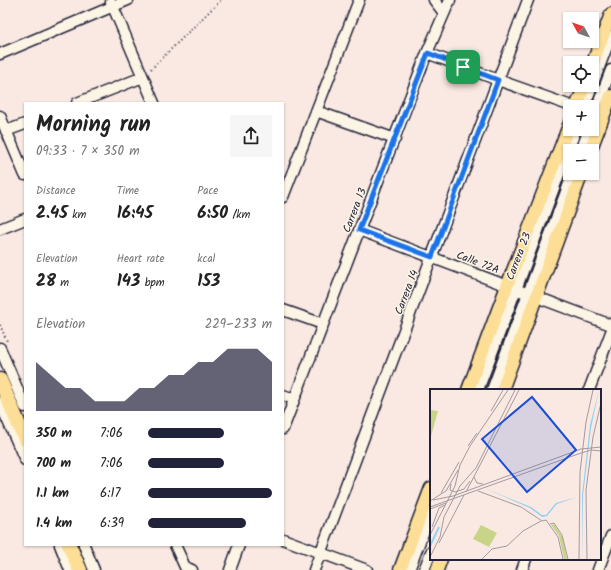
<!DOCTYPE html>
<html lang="en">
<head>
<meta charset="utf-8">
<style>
	:root { --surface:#fff; --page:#f6f6f6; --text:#222; --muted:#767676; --accent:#22223b }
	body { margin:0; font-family:Kalam,sans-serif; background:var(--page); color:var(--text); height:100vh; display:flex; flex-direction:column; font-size:15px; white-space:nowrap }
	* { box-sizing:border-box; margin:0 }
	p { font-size:13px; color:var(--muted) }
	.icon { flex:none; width:22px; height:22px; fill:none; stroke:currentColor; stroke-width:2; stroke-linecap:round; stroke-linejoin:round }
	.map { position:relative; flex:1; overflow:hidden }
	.side { position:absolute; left:24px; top:102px; width:260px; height:444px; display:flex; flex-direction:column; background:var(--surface); border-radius:0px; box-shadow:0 1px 3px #0004 }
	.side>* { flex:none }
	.needle { width:26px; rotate:310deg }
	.fabs { position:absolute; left:563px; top:12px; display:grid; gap:8px }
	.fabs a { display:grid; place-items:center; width:36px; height:36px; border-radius:0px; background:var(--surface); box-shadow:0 1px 3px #0004; font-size:20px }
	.pin { position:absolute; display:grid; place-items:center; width:34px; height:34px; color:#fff; margin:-17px; border-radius:8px; box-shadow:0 2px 6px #0006 }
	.round { display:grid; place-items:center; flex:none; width:42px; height:42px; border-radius:0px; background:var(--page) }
	.summary { display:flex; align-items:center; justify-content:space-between; height:68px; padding:0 12px }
	h1 { font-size:22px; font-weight:800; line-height:30px }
	.figures { display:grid; grid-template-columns:repeat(3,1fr); gap:6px; height:68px; padding:4px 12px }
	.figures div { display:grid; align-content:center }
	.figures b { font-size:17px; font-weight:800 }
	.figures small { font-size:11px; font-weight:400 }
	.figures p { font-size:11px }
	.chart { height:112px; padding:8px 12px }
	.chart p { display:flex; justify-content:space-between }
	.chart svg { width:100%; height:72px; margin-top:4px; fill:var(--accent); opacity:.7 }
	ul { padding:0 12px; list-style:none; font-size:13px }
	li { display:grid; grid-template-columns:64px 48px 1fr; align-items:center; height:30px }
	li i { height:10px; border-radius:5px; background:var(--accent) }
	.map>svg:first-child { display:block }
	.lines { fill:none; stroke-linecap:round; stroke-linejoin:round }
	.minor-casing { stroke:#22223b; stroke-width:13 }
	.major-casing { stroke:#22223b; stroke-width:15 }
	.highway-casing { stroke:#22223b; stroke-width:17 }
	.path { stroke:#22223b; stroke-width:2; stroke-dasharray:1 3; stroke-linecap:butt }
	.minor { stroke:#fcf5e5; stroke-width:10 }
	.major { stroke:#fcde96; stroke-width:12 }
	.highway { stroke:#fcde96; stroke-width:14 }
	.route-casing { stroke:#fff; stroke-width:8 }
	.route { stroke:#1a73e8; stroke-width:5 }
	.labels { text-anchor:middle; stroke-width:3; stroke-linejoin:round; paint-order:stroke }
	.street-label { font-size:11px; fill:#22223b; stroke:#fcf5e5 }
	.inset-river { fill:none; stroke:#93d0f3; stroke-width:2 }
	.inset-road { fill:none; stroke:#a3999f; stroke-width:1 }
	.view { fill:#1d4ed8; fill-opacity:0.15; stroke:#1d4ed8; stroke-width:2 }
	.inset-edge { fill:none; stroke:#22223b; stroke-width:2 }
</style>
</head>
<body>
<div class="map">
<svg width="611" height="570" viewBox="0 0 611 570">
	<rect width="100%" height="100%" fill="#f9e9e2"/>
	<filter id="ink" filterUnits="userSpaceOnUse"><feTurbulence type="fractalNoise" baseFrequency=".025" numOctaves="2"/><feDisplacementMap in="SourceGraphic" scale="8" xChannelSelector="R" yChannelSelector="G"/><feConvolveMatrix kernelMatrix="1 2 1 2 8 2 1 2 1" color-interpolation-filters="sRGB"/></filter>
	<g filter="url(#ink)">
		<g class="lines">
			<g class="minor-casing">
				<path id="minor" d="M434 0 444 13
					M111 2 154 103
					M427 53 498 80 574 107
					M0 54 128 0
					M77 103 143 77
					M584 107 611 36
					M316 111 395 139
					M0 116 25 175
					M592 120 611 70
					M6 131 25 124
					M581 151 589 129
					M283 197 359 0
					M0 229 25 219
					M359 230 611 325
					M283 310 323 324
					M0 348 25 407
					M478 390 523 271 576 129
					M492 390 573 173
					M589 390 611 332
					M283 395 294 399
					M0 403 25 460
					M283 429 427 53 450 0
					M283 539 367 570
					M60 545 70 570
					M84 545 94 570
					M175 545 185 567 192 570
					M230 570 239 545
					M314 570 528 0
					M409 570 431 512
					M424 570 431 552
					M522 570 526 559
					M598 570 611 536"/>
			</g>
			<g class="major-casing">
				<path id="major" d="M592 65 611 14
					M576 107 585 85
					M590 151 611 96
					M468 390 507 286 570 123
					M502 390 582 173
					M400 570 431 488
					M437 570 441 559"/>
			</g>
			<g class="highway-casing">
				<path id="highway" d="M0 380 25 439
					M69 545 80 570"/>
			</g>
			<path class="path" d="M151 69 221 0
				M0 325 7 341"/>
			<use href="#minor" class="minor"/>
			<use href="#major" class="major"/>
			<use href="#highway" class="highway"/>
		</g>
	</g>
	<g class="lines" filter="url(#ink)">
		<g class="route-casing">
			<path id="route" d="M428 53 498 80 432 257 359 230Z"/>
		</g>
		<use href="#route" class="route"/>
	</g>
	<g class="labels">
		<g class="street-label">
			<text transform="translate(354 210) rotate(-69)" y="4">Carrera 13</text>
			<text transform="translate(518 256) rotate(-69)" y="4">Carrera 23</text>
			<text transform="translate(478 262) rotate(21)" y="4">Calle 72A</text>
			<text transform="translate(406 292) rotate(-69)" y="4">Carrera 14</text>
		</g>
	</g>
	<g transform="translate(430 389)">
		<rect width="171" height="171" fill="#f9e9e2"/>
		<path d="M0 21 8 22 0 51ZM124 135 133 149 137 170H134L129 147 121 136ZM51 136 67 144 59 158 43 150Z" fill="#c8d588"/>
		<path d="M169 1 161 39 153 107V170L152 106 160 36ZM54 99 101 118 112 126H116L126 114 147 108 127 115 117 127 112 128 100 119Z" fill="#93d0f3"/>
		<path class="inset-river" d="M0 157 9 138"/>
		<path class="inset-road" d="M61 22 73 1M38 57 47 44M44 88 47 94 53 95M21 95 20 101 25 103 34 100 40 92M48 102 91 118 112 132 116 131 128 148 133 170M36 103 89 1M11 104 29 73M3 111 23 107 151 60 171 58M0 112 16 102 28 81M0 118 151 64 161 61 171 62M0 120 16 114M120 135 124 134 132 146 138 170M2 138 9 119 15 116M0 146 25 97 30 76 40 57 78 1M9 154 34 106M0 168 10 148 14 128 30 97 46 79 85 1M52 170 62 160 77 157 93 142 111 132M149 170 150 83 156 33 163 1M157 170 156 101 163 48 171 14"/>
		<path class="view" d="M102 8 146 61 97 103 52 50Z"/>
		<rect width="171" height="171" class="inset-edge"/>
	</g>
</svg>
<div class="fabs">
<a><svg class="needle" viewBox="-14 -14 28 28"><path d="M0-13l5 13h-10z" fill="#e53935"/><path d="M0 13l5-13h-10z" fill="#767676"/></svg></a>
<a><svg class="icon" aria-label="locate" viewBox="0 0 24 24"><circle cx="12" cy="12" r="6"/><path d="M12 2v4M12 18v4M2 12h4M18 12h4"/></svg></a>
<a>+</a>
<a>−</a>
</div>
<div class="pin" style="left:463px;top:67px;background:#1e9e55"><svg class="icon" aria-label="arrive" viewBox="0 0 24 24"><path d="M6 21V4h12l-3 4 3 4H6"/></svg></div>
<section class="side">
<div class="summary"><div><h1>Morning run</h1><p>09:33 · 7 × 350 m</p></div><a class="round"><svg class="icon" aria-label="share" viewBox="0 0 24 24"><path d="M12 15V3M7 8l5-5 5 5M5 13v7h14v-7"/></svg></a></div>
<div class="figures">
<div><p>Distance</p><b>2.45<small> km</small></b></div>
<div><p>Time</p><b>16:45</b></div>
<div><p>Pace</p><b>6:50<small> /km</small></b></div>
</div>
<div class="figures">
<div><p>Elevation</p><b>28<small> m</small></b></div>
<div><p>Heart rate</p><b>143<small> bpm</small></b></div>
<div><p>kcal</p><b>153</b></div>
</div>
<div class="chart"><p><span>Elevation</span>229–233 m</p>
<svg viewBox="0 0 160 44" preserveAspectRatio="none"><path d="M0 44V14L10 22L20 30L30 30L40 38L50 38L60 38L70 30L80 30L90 22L100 22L110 14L120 14L130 6L140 6L150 6L160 14V44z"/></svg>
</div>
<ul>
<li><b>350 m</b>7:06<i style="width:61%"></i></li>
<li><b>700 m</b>7:06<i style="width:61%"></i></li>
<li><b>1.1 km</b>6:17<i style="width:100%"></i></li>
<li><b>1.4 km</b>6:39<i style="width:79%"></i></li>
</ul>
</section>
</div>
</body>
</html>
